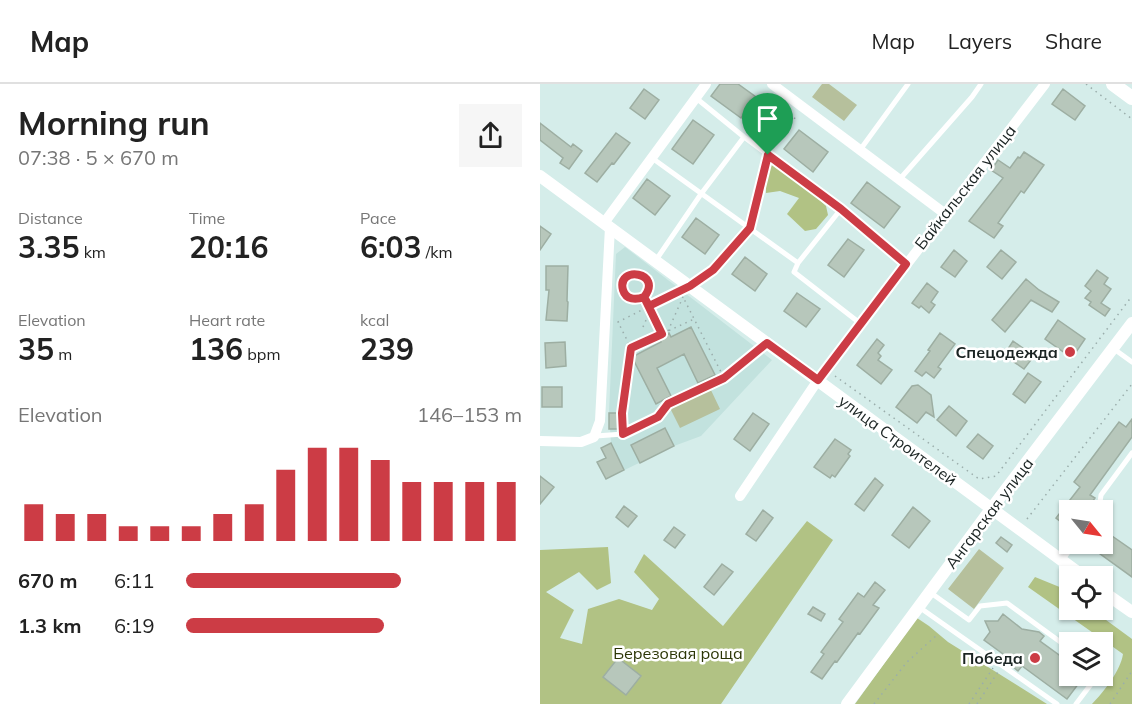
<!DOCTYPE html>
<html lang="en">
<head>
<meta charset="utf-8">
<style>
	:root { --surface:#fff; --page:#f6f6f6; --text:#222; --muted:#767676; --line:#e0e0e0; --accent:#cc3c45 }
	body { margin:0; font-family:Mulish,sans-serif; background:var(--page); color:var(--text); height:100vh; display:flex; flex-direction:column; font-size:22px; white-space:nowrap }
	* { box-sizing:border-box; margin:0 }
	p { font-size:20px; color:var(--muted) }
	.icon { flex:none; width:33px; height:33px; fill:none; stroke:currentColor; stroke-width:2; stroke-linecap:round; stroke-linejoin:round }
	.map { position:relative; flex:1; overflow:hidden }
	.sheet { display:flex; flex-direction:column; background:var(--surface); width:540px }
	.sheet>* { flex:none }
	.needle { width:39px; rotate:120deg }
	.tools { position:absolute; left:519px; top:416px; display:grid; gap:12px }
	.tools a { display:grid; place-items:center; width:54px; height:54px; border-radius:0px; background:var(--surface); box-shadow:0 2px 4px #0004; font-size:30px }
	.pin { position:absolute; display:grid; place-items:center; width:51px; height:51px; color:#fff; margin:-62px -26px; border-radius:50% 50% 50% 0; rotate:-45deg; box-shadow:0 0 6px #0007 }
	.pin .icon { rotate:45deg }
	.round { display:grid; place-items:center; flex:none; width:63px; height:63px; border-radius:0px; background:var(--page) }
	.head { display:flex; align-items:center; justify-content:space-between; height:102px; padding:0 18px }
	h1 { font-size:33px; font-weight:700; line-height:45px }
	.metrics { display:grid; grid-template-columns:repeat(3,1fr); gap:9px; height:102px; padding:6px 18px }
	.metrics div { display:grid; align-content:center }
	.metrics b { font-size:30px; font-weight:700 }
	.metrics small { font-size:16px; font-weight:400 }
	.metrics p { font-size:16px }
	.chart { height:168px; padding:12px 18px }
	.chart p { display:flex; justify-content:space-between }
	.chart svg { width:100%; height:108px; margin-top:6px; stroke:var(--accent); stroke-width:6 }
	ul { padding:0 18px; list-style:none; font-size:20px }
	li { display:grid; grid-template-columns:96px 72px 1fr; align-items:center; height:45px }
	li i { height:15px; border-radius:8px; background:var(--accent) }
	header { display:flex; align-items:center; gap:36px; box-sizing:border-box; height:84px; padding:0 30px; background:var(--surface); border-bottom:2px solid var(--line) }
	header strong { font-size:28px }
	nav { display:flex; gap:33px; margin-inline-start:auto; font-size:21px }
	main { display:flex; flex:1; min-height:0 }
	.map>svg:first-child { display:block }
	.built { fill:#c2e2de }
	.green { fill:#b6c09c }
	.forest { fill:#b1c284 }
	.building { fill:#b7c7bb; stroke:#9daea2; stroke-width:1.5 }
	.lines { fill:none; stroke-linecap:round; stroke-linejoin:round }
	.path { stroke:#9aadab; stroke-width:1.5; stroke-dasharray:1.5 4.5; stroke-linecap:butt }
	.service { stroke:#fff; stroke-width:5 }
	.minor { stroke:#fff; stroke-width:10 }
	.tertiary { stroke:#fff; stroke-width:12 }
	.secondary { stroke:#fff; stroke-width:14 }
	.route-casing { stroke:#fff; stroke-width:12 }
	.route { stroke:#cc3c45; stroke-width:8 }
	.poi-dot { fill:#cc3c45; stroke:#fff; stroke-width:2 }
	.labels { text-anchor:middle; stroke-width:5; stroke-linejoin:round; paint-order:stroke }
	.street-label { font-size:16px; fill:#1a2322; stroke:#fff }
	.poi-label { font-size:16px; font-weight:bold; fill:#1a2322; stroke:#fff; text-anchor:end }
	.park-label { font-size:16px; fill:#2b3505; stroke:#fff }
</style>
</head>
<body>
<header>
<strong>Map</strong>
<nav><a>Map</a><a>Layers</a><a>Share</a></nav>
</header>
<main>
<section class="sheet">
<div class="head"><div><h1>Morning run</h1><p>07:38 · 5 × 670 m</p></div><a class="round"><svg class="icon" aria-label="share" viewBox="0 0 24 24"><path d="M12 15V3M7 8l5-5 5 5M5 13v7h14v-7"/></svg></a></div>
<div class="metrics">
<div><p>Distance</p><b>3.35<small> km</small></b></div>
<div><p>Time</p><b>20:16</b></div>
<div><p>Pace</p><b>6:03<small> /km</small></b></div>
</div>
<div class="metrics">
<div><p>Elevation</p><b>35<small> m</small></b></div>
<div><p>Heart rate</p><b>136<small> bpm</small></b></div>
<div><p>kcal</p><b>239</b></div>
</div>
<div class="chart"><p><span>Elevation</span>146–153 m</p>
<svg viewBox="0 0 160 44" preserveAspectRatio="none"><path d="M5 44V29M15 44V33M25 44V33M35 44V38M45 44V38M55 44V38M65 44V33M75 44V29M85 44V15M95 44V6M105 44V6M115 44V11M125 44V20M135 44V20M145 44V20M155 44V20"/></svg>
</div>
<ul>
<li><b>670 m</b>6:11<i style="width:64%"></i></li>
<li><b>1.3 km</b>6:19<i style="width:59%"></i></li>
</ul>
</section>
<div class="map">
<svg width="592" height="620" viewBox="0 0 592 620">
	<rect width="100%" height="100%" fill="#d5edea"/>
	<path class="built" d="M85 163 232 276 161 352 134 362 66 395 57 378 66 374 61 364 71 359 69 329 76 170Z"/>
	<path class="green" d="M282 0H289L317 21 304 37 272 13Z
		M169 302 180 325 140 344 129 322Z
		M439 465 464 484 434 525 408 505Z"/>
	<path class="forest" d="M231 80 270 107 286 122 288 131 276 145 265 147 247 130 259 114 240 107 226 109V99Z
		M267 437 293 456 181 620H0V466L68 463 71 499 57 506 39 488 6 508 34 526 20 554 42 560 48 525 79 515 112 526 119 515 94 488 104 470 183 542Z
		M495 493 522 504 529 509 530 525H551L592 555V620H552C563 609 581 586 583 570L488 503Z
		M377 534 389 542 408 558 507 620H315Z"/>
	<path class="building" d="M180 0H198L216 13 201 34 171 12Z
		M104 5 119 16 105 35 90 24Z
		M523 5 545 22 535 36 512 20Z
		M228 26 242 37 233 48 220 37Z
		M153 36 174 51 153 80 132 65Z
		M0 39 31 63 33 60 42 67 29 85 20 79 23 74 0 56Z
		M259 46 288 68 273 88 244 65Z
		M76 49 90 59 74 80 72 79 57 98 45 89Z
		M484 68 504 81 484 109 481 107 458 139 463 142 454 154 429 137 463 94 451 86 458 76 470 84 478 73 480 74Z
		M107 95 130 112 115 131 93 114Z
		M327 98 360 123 344 144 311 119Z
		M156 134 179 151 165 170 142 153Z
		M0 142 11 150 0 166Z
		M308 155 324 166 304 193 288 181Z
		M414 166 427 177 415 193 401 183Z
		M461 166 476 178 462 195 447 183Z
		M205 173 227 190 215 207 192 190Z
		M6 182H28L27 217 28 218 27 237 6 236 9 206H6Z
		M557 186 568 194 564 200 571 205 561 219 570 225 565 232 549 221 551 218 545 214 551 207 545 202Z
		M486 195 499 206 519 218 512 228 491 216 465 248 452 236Z
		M387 199 398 208 391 218 395 221 389 229 381 222 379 224 372 219Z
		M257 209 280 225 266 243 244 227Z
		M518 236 545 255 532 274 505 255Z
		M151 243 175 291 158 299 144 270 117 284 131 312 116 320 92 273 121 258 119 254 129 249 131 253Z
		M400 249 415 260 398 283 401 285 394 294 386 288 382 292 375 287 390 267 388 266Z
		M337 255 344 261 338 269 341 272 338 276 352 286 341 300 317 281Z
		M473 257 494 272 484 285 464 271Z
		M25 258 26 282 6 284 5 259Z
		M488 289 501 298 485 319 473 310Z
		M378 301 391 311 394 333 386 328 377 339 356 323 372 302Z
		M2 303H22V323H2Z
		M409 322 427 337 416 352 397 336Z
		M69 329H80V345H69Z
		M213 329 229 340 210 367 194 355Z
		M592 335V353L550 411 555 414 546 426H530V445L516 434 540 403 534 398 579 338 586 343Z
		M125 344 134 362 100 379 91 361Z
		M438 350 453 362 443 375 427 363Z
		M295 355 311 366 308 370 310 372 295 393 292 391 290 394 274 383Z
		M71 359 84 386 66 395 57 378 66 374 61 364Z
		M0 392 14 403 0 420Z
		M335 394 343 401 324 427 315 420Z
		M84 422 97 432 88 443 76 433Z
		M373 423 390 437 369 464 352 451Z
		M223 426 233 434 216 457 206 450Z
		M134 443 145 451 135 464 124 456Z
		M562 445 592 466V493L545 459H562Z
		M461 453 472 461 467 468 456 459Z
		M182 480 193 488 174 511 164 503Z
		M335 498 345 506 333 521 339 524 320 550 318 549 297 578 295 577 282 595 271 588 284 570 281 568 303 538 299 535 318 509 324 513Z
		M273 523 285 530 281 537 268 530Z
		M463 530 482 545 499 548 504 552 500 557 530 579V591H545L527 615 482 582 478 587 472 582 463 570 444 556 450 548 445 537H458Z
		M78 574 101 592 86 611 63 593Z"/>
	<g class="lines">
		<path class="path" d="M546 0 592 35
			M233 64 257 31
			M212 135 226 78
			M83 202a13 13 0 1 1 26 0a13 13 0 1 1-26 0Z
			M160 195 173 186 205 150
			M138 208 78 238 91 264 154 235
			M142 211 183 292
			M104 213 122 249
			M103 243 110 227
			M128 247 143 213
			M295 292 439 395 456 392 592 212
			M123 327 128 320 184 294 217 268
			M83 341 82 329 91 265
			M487 435 592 300
			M334 620 367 578 397 551
			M429 620 453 584
			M437 620 458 588
			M570 620 592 587"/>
		<path class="service" d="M156 14 204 53 301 125 366 180
			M320 66 368 0
			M112 74 258 179 301 125
			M359 96 432 13 441 0
			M116 176 161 110 204 53
			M258 179 254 188 321 240
			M574 265 592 278
			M56 352 83 350 118 333
			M559 426 561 411 592 369
			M523 475 535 459
			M391 509 429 536 440 522 467 519 530 565
			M379 523 517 620
			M536 620 558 591"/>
		<path class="minor" d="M232 0 404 129
			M64 139 166 0
			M0 357 41 358 54 353 60 337 70 143
			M200 412 278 296 505 0"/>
		<path class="tertiary" d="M0 92 543 492
			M562 507 592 528
			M307 620 451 425 592 239"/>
		<path class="secondary" d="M573 0 592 14"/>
	</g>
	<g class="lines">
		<g class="route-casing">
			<path id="route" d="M228 71 210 144 173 186 150 202 109 222 104 213C96 216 86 216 83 206 76 181 124 188 104 213L122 250 91 264 82 329 83 350 118 333 128 320 184 294 227 259 278 296 366 180 301 125 228 71"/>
		</g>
		<use href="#route" class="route"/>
	</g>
	<g class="poi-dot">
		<circle cx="530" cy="268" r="6"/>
		<circle cx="495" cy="574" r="6"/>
	</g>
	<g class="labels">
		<g class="street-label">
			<text transform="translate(425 103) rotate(-52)" y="6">Байкальская улица</text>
			<text transform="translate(358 356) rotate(36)" y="6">улица Строителей</text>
			<text transform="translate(449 429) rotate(-53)" y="6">Ангарская улица</text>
		</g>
		<g class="poi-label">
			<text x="518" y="274">Спецодежда</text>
			<text x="483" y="580">Победа</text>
		</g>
		<g class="park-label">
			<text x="138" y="575">Березовая роща</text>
		</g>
	</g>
</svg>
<div class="tools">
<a><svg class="needle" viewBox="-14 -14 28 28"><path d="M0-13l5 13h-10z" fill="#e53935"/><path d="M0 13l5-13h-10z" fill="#767676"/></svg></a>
<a><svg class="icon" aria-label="locate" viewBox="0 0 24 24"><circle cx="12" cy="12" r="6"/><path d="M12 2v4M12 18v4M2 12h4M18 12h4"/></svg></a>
<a><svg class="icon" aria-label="layers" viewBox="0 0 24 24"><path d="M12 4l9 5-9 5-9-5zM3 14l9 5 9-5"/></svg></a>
</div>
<div class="pin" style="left:228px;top:71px;background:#1e9e55"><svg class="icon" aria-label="arrive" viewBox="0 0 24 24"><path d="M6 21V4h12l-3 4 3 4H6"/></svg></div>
</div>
</main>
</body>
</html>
